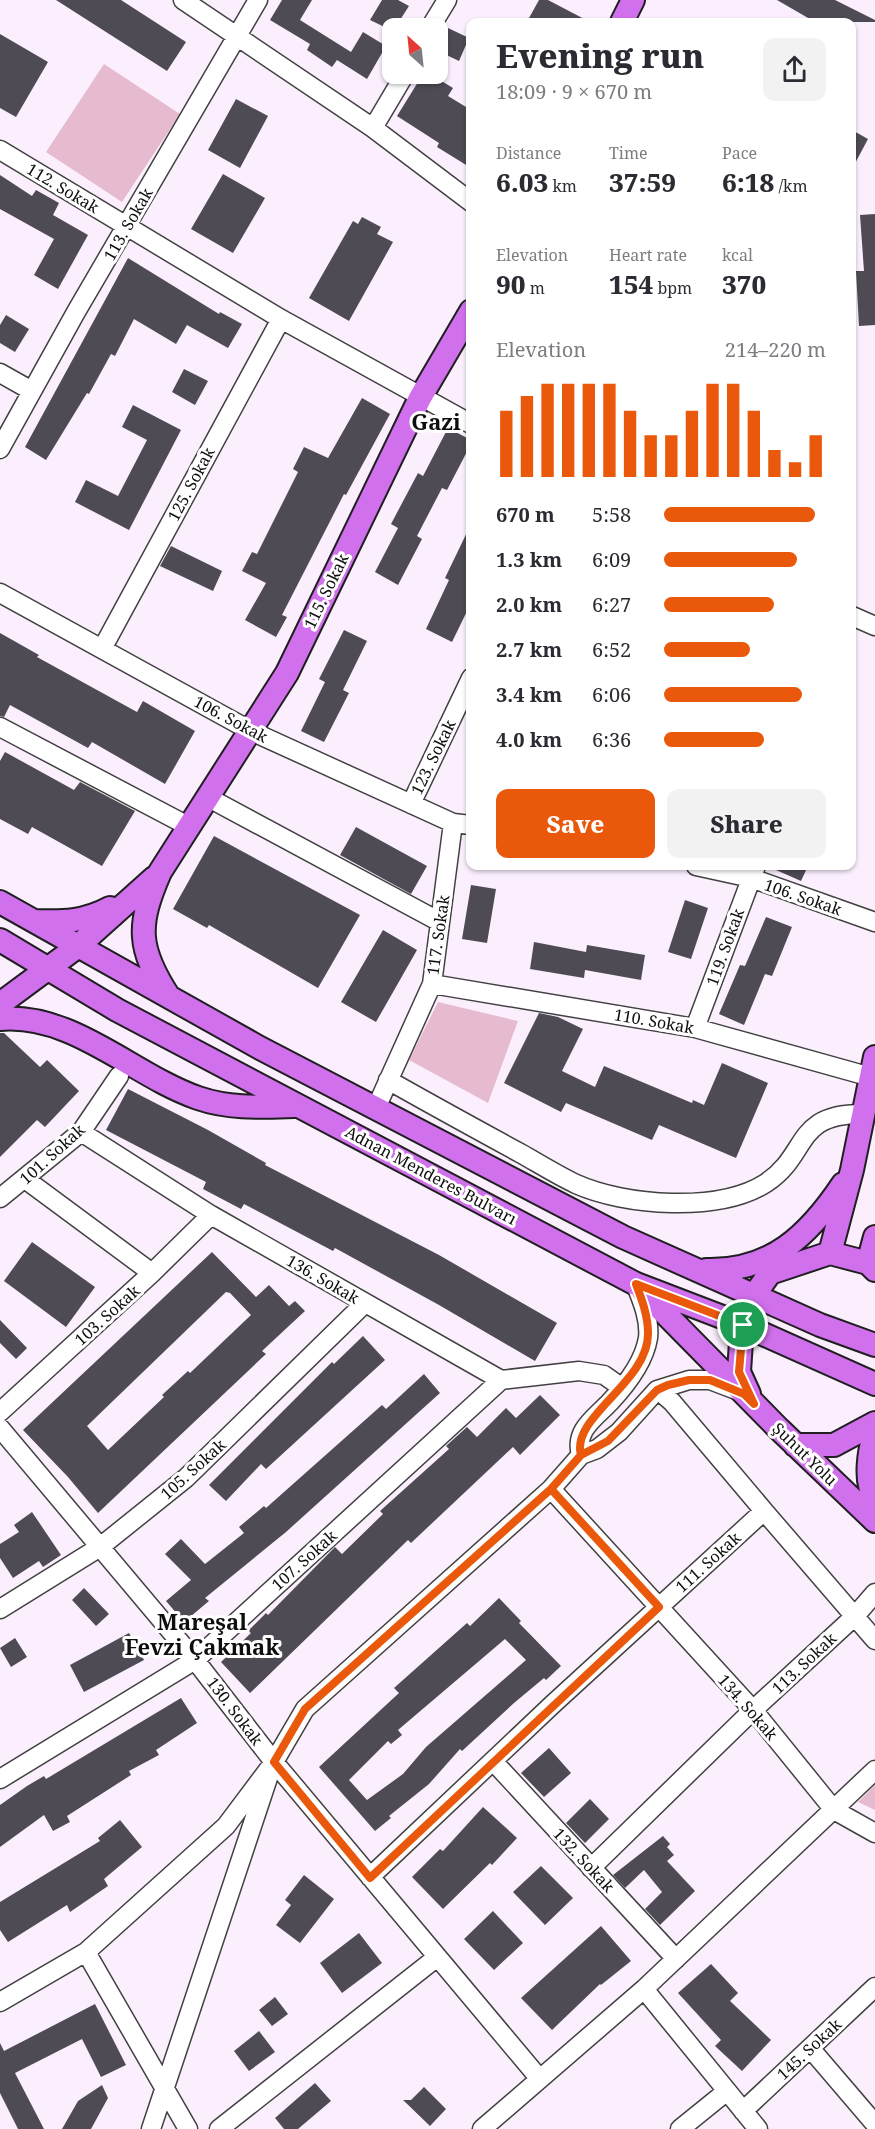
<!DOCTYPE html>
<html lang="en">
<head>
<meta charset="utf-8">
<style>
	:root { --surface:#fff; --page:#f2f2f3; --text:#2b2b33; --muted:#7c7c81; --accent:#ea580c }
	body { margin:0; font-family:"Noto Serif",serif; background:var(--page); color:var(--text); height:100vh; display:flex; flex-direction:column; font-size:22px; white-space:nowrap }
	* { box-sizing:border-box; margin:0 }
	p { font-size:20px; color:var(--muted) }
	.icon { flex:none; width:33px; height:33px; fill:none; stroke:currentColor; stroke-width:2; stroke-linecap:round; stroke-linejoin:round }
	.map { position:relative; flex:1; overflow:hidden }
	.drawer { position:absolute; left:466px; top:18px; width:390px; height:852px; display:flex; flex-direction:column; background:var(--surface); border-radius:12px; box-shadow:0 2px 4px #0004 }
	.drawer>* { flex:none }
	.needle { width:39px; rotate:333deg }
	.fabs { position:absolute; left:382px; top:18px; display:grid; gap:12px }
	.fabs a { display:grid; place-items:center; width:66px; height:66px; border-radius:12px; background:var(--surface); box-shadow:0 2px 4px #0004; font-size:30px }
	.pin { position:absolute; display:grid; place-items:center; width:51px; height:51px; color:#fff; margin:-26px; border:3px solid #fff; border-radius:50%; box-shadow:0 2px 6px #0007 }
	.round { display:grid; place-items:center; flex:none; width:63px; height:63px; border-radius:12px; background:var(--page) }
	.headline { display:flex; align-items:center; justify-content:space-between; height:102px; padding:0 30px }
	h1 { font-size:33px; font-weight:800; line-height:45px }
	.stats { display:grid; grid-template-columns:repeat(3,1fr); gap:9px; height:102px; padding:6px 30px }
	.stats div { display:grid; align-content:center }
	.stats b { font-size:26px; font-weight:800 }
	.stats small { font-size:16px; font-weight:400 }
	.stats p { font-size:16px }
	.chart { height:168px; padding:12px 30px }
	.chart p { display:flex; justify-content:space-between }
	.chart svg { width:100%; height:108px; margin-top:6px; stroke:var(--accent); stroke-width:6 }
	.cta { display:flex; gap:12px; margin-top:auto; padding:12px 30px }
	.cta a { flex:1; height:69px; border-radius:12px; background:var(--accent); color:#fff; font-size:24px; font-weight:800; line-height:69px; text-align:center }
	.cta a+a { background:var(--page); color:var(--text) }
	ul { padding:0 30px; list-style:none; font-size:20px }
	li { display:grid; grid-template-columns:96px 72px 1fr; align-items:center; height:45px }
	li i { height:15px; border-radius:8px; background:var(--accent) }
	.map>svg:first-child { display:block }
	.green { fill:#e6bbd0 }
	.building { fill:#4f4b55; fill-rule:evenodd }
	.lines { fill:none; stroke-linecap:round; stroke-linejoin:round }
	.minor-casing { stroke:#414141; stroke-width:21 }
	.major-casing { stroke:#1f1f1f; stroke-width:26 }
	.minor { stroke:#fff; stroke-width:18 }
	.major { stroke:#d170ed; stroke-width:22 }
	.route-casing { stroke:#fff; stroke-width:12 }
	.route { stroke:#ea580c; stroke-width:8 }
	.labels { text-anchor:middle; stroke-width:6; stroke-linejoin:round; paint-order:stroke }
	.street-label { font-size:16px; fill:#0e0e0e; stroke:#fff }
	.district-label { font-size:22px; font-weight:bold; fill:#0e0e0e; stroke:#fff }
</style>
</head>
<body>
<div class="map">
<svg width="875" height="2129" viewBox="0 0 875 2129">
	<rect width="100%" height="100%" fill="#fbeffe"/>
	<path class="green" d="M104 64 180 114 122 202 46 152Z
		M438 1002 518 1021 488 1103 409 1060Z
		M875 1785V1810L858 1802Z"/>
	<path class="building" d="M56 0H121L186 42 167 71Z
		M282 0H312L300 20 351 52 363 32 386 46 367 79 337 60 332 67 307 50 310 44 270 20Z
		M382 0H398L409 6 393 31 370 20Z
		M539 0H548L590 22H538L529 18Z
		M777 0H835L875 20V22H815Z
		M448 28 469 38 459 61 438 51Z
		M0 34 48 62 16 117 0 108Z
		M423 74H430L453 88 448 96 471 110V168L437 147 439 143 397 116Z
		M236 99 268 116 240 168 208 150Z
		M852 130 868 139 852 169Z
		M223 174 265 198 233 253 191 229Z
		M0 175 32 196 36 190 59 203 53 215 88 235 58 289 34 275 54 239 0 209Z
		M875 214V325L859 326 856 271H864L860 215Z
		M362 217 381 227 377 234 393 242 349 321 309 298 353 221 358 224Z
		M128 258 219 314 220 312 242 324 228 348 187 325 176 344 134 319 115 356 111 354 89 394 87 393 46 460 25 447Z
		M6 315 29 329 15 352 0 343V325Z
		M184 369 208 381 195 405 172 392Z
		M362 398 390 414 346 495 344 494 282 615 287 617 276 637 245 620 266 583 242 571 252 552 257 554 298 472 293 469 304 447 328 458Z
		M133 405 181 430 129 530 75 502 86 480 118 496 147 440 122 427Z
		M448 428 471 440V444L447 490 442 488 417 536 422 539 398 585 375 572 398 528 391 524 418 473 423 476Z
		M471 524V603L452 642 426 629 449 580 445 578Z
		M171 546 222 571 213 591 160 566Z
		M344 630 367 641 343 690 349 693 324 742 301 731 325 682 319 679Z
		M0 633 39 655 37 657 137 712 143 701 195 731 165 784 92 742 88 748 10 705 4 717 0 716Z
		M5 752 74 790 80 782 135 811 102 866 32 827 28 834 0 819V761Z
		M356 827 427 866 411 894 340 855Z
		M214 836 360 915 318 988 209 925 207 928 173 909Z
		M767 866H808L801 881Z
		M471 885 496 889 487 943 462 939Z
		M685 900 708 908 691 959 668 952Z
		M766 917 792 927 772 976 765 974 744 1025 719 1014 740 965 745 966Z
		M383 930 417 950 376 1022 341 1002Z
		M534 942 586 952 587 945 645 955 641 980 585 970 584 978 530 969Z
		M539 1013 558 1017 583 1029 562 1071 595 1087 604 1066 692 1103 693 1100 704 1105 722 1063 768 1083 736 1158 659 1125 652 1140 566 1103 561 1112 504 1083Z
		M0 1033H4L40 1067 47 1060 79 1091 45 1127 37 1120 0 1157Z
		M128 1089 208 1130 266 1163 265 1165 439 1255 557 1323 535 1361 439 1305 335 1248 333 1251 244 1204 241 1209 203 1189 206 1182 106 1130Z
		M32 1242 95 1287 66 1327 4 1281Z
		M212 1252 256 1297 269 1285 289 1306 295 1301 305 1311 262 1351 266 1354 98 1513 68 1477 23 1430ZM226 1292 230 1293 251 1315 190 1373 188 1371 162 1395 164 1397 108 1450 87 1426Z
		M0 1320 27 1348 16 1359 0 1343Z
		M363 1336 385 1360 266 1469 261 1464 226 1501 209 1485 332 1362 334 1364Z
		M424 1374 440 1393 286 1532 205 1598 209 1601 184 1622 166 1601 191 1580 165 1554 181 1539 205 1564 244 1533 239 1527 264 1506 266 1508 382 1405 386 1409Z
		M540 1395 560 1415 520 1455 513 1447 411 1543 408 1540 250 1693 221 1662 251 1633 248 1631 266 1613 268 1615 335 1547 342 1554 383 1514 380 1511 449 1449 446 1446 467 1427 477 1437 506 1408 516 1418Z
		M32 1512 61 1555 43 1567 39 1561 13 1578 0 1558V1544L19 1532 14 1525Z
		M84 1588 109 1614 96 1626 72 1600Z
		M499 1598 521 1621 519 1623 561 1666 546 1680 544 1678 514 1703 462 1751 460 1749 429 1784 389 1816 391 1818 375 1831 319 1767 399 1693 394 1688 467 1623 470 1626ZM505 1639 526 1660 426 1747 403 1774 367 1800 349 1780 388 1741 391 1744 402 1735 398 1730Z
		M129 1633 144 1660 84 1692 70 1665Z
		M15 1638 27 1657 11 1667 0 1648Z
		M181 1698 197 1723 156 1750 159 1755 129 1771 131 1775 67 1816 70 1822 53 1831 44 1815 0 1847V1805L27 1786 44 1776 46 1779Z
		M549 1748 571 1773 544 1797 521 1773Z
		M590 1799 609 1819 585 1843 566 1823Z
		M483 1807 517 1838 492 1865 490 1863 443 1909 412 1877 440 1849 443 1851Z
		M120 1820 142 1847 104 1879 108 1886 70 1912 67 1905 8 1942 0 1930V1902L100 1841 98 1838Z
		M663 1836 670 1844 667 1847 674 1855 667 1861 695 1891 660 1925 645 1909 662 1892 644 1870 625 1888 613 1875Z
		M541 1866 573 1898 545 1925 513 1892Z
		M304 1875 334 1899 300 1943 276 1925 291 1905 285 1900Z
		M493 1911 523 1943 494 1970 464 1939Z
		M601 1926 631 1961 601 1985 600 1984 552 2030 521 1998Z
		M359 1933 382 1963 342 1993 320 1963Z
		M711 1964 738 1993 730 2001 771 2040 742 2071 715 2046 721 2040 678 1993Z
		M275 1997 288 2014 272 2026 259 2010Z
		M95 2004 126 2065 101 2077 82 2039 15 2073 44 2129H18L0 2093V2043L4 2051Z
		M259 2031 275 2052 249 2071 234 2051Z
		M315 2083 331 2101 298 2129H284L275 2118Z
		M102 2085 108 2098 91 2129H62L78 2101Z
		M424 2087 446 2109 430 2126 403 2100H411Z"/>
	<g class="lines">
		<g class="minor-casing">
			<path id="minor" d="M183 0 373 128 471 202
				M430 28 447 0
				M373 128 405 74
				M0 150 281 319 471 424
				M0 373 32 391
				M0 449 76 312 258 0
				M0 593 251 731 453 823 471 825
				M852 616 875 626
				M102 649 281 319
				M0 727 188 826
				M209 798 440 922
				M411 804 471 678
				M696 866 751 878 875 922
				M432 984 695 1028 871 1077
				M695 1028 756 866
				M388 1080C432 1105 476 1129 520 1153 538 1163 557 1175 576 1184 625 1206 719 1213 766 1183 810 1154 793 1113 864 1114
				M376 1108 432 984 453 823
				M81 1132 211 1215 501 1380 579 1371 604 1375 621 1387
				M25 1179 152 1273
				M0 1198 81 1132 119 1076
				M664 1395 672 1402 764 1511
				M0 1412 152 1273 211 1215
				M0 1428 195 1660 274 1762 539 2078
				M581 1455C574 1430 595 1418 610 1402 627 1384 644 1362 648 1338 650 1321 643 1303 637 1288
				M551 1489 753 1710 834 1810 875 1833
				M0 1609 100 1547 186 1478 365 1303
				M493 1761 676 1959
				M0 1779 195 1660 501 1380
				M591 1868 753 1710 855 1616 875 1593
				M370 1877 553 1704 764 1511 875 1640
				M86 1952 188 2129
				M644 1989 758 2129
				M0 2002 86 1952 226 1826 274 1762 305 1709 551 1489 581 1455 597 1449 619 1432 657 1390 689 1380H710L739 1391
				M810 2048 875 2124
				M743 2111 875 1987
				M151 2129 268 1778
				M219 2129 436 1958
				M482 2129 644 1989 875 1770
				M680 2129 727 2091"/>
		</g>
		<g class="major-casing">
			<path id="major" d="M622 22 633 0
				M0 902 260 1048 623 1237 820 1325 875 1345
				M35 921C63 922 84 922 110 908
				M0 940 117 1010 636 1284 743 1325 875 1384
				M169 997C137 948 137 925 160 872L287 673 420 398 471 311
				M0 1004 77 947 154 878
				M0 1019C74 1013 132 1075 198 1098 230 1109 261 1107 294 1106
				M830 1253 852 1170 875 1057
				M868 1263 875 1237
				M706 1270C771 1272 809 1235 843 1184
				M643 1291 779 1429 875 1521
				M749 1394 739 1372 743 1311 770 1273 830 1253 868 1263 875 1270
				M875 1433C869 1450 864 1483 875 1497
				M795 1445H834L875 1423"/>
		</g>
		<use href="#minor" class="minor"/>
		<use href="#major" class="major"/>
	</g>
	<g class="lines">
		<g class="route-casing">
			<path id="route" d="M743 1325 739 1372 754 1404 744 1394 710 1380H689L668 1385 657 1390 608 1441 581 1455 551 1489 305 1709 274 1762 370 1878 659 1607 551 1489 581 1455C570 1417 649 1382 648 1333 648 1316 642 1300 636 1284L743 1325"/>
		</g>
		<use href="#route" class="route"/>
	</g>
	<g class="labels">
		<g class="street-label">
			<text transform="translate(63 188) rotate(31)" y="6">112. Sokak</text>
			<text transform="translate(128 224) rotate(-60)" y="6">113. Sokak</text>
			<text transform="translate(191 484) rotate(-62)" y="6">125. Sokak</text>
			<text transform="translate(326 591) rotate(-64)" y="6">115. Sokak</text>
			<text transform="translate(231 719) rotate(28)" y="6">106. Sokak</text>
			<text transform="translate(433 757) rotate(-64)" y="6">123. Sokak</text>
			<text transform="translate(803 897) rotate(19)" y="6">106. Sokak</text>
			<text transform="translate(438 935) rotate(-82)" y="6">117. Sokak</text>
			<text transform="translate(725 947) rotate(-70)" y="6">119. Sokak</text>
			<text transform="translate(654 1021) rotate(10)" y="6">110. Sokak</text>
			<text transform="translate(52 1154) rotate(-42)" y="6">101. Sokak</text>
			<text transform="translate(431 1175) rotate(28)" y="6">Adnan Menderes Bulvarı</text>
			<text transform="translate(323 1279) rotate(30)" y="6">136. Sokak</text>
			<text transform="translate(107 1315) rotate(-42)" y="6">103. Sokak</text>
			<text transform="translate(805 1454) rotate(44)" y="6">Şuhut Yolu</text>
			<text transform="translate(193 1469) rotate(-42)" y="6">105. Sokak</text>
			<text transform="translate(304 1560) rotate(-42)" y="6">107. Sokak</text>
			<text transform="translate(708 1562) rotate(-42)" y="6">111. Sokak</text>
			<text transform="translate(804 1663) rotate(-43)" y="6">113. Sokak</text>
			<text transform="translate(748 1707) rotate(49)" y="6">134. Sokak</text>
			<text transform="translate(235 1711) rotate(53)" y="6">130. Sokak</text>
			<text transform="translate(584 1860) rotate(47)" y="6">132. Sokak</text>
			<text transform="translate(809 2049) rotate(-43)" y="6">145. Sokak</text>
		</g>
		<g class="district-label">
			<text x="436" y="430">Gazi</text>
			<text x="202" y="1630">Mareşal<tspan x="202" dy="25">Fevzi Çakmak</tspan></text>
		</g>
	</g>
</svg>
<div class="fabs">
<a><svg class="needle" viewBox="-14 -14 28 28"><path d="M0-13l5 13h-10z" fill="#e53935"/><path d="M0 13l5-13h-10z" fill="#7c7c81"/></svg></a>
</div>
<div class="pin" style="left:743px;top:1325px;background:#1e9e55"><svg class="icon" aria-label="arrive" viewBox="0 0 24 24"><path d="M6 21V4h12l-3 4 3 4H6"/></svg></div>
<section class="drawer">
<div class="headline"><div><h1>Evening run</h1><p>18:09 · 9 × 670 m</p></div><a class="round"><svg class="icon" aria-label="share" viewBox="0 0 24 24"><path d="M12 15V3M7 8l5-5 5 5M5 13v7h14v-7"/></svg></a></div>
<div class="stats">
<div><p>Distance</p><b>6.03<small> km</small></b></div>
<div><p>Time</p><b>37:59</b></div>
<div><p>Pace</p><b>6:18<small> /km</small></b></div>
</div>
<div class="stats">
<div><p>Elevation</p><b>90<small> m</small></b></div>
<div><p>Heart rate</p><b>154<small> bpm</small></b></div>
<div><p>kcal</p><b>370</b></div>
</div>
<div class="chart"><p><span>Elevation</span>214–220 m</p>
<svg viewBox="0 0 160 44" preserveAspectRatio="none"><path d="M5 44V17M15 44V11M25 44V6M35 44V6M45 44V6M55 44V6M65 44V17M75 44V27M85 44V27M95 44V17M105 44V6M115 44V6M125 44V17M135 44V33M145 44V38M155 44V27"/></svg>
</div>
<ul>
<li><b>670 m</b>5:58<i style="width:93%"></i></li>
<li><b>1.3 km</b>6:09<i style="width:82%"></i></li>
<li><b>2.0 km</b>6:27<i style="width:68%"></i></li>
<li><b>2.7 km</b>6:52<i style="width:53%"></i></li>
<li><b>3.4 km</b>6:06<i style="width:85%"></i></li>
<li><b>4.0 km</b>6:36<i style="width:62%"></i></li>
</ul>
<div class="cta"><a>Save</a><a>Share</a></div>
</section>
</div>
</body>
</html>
